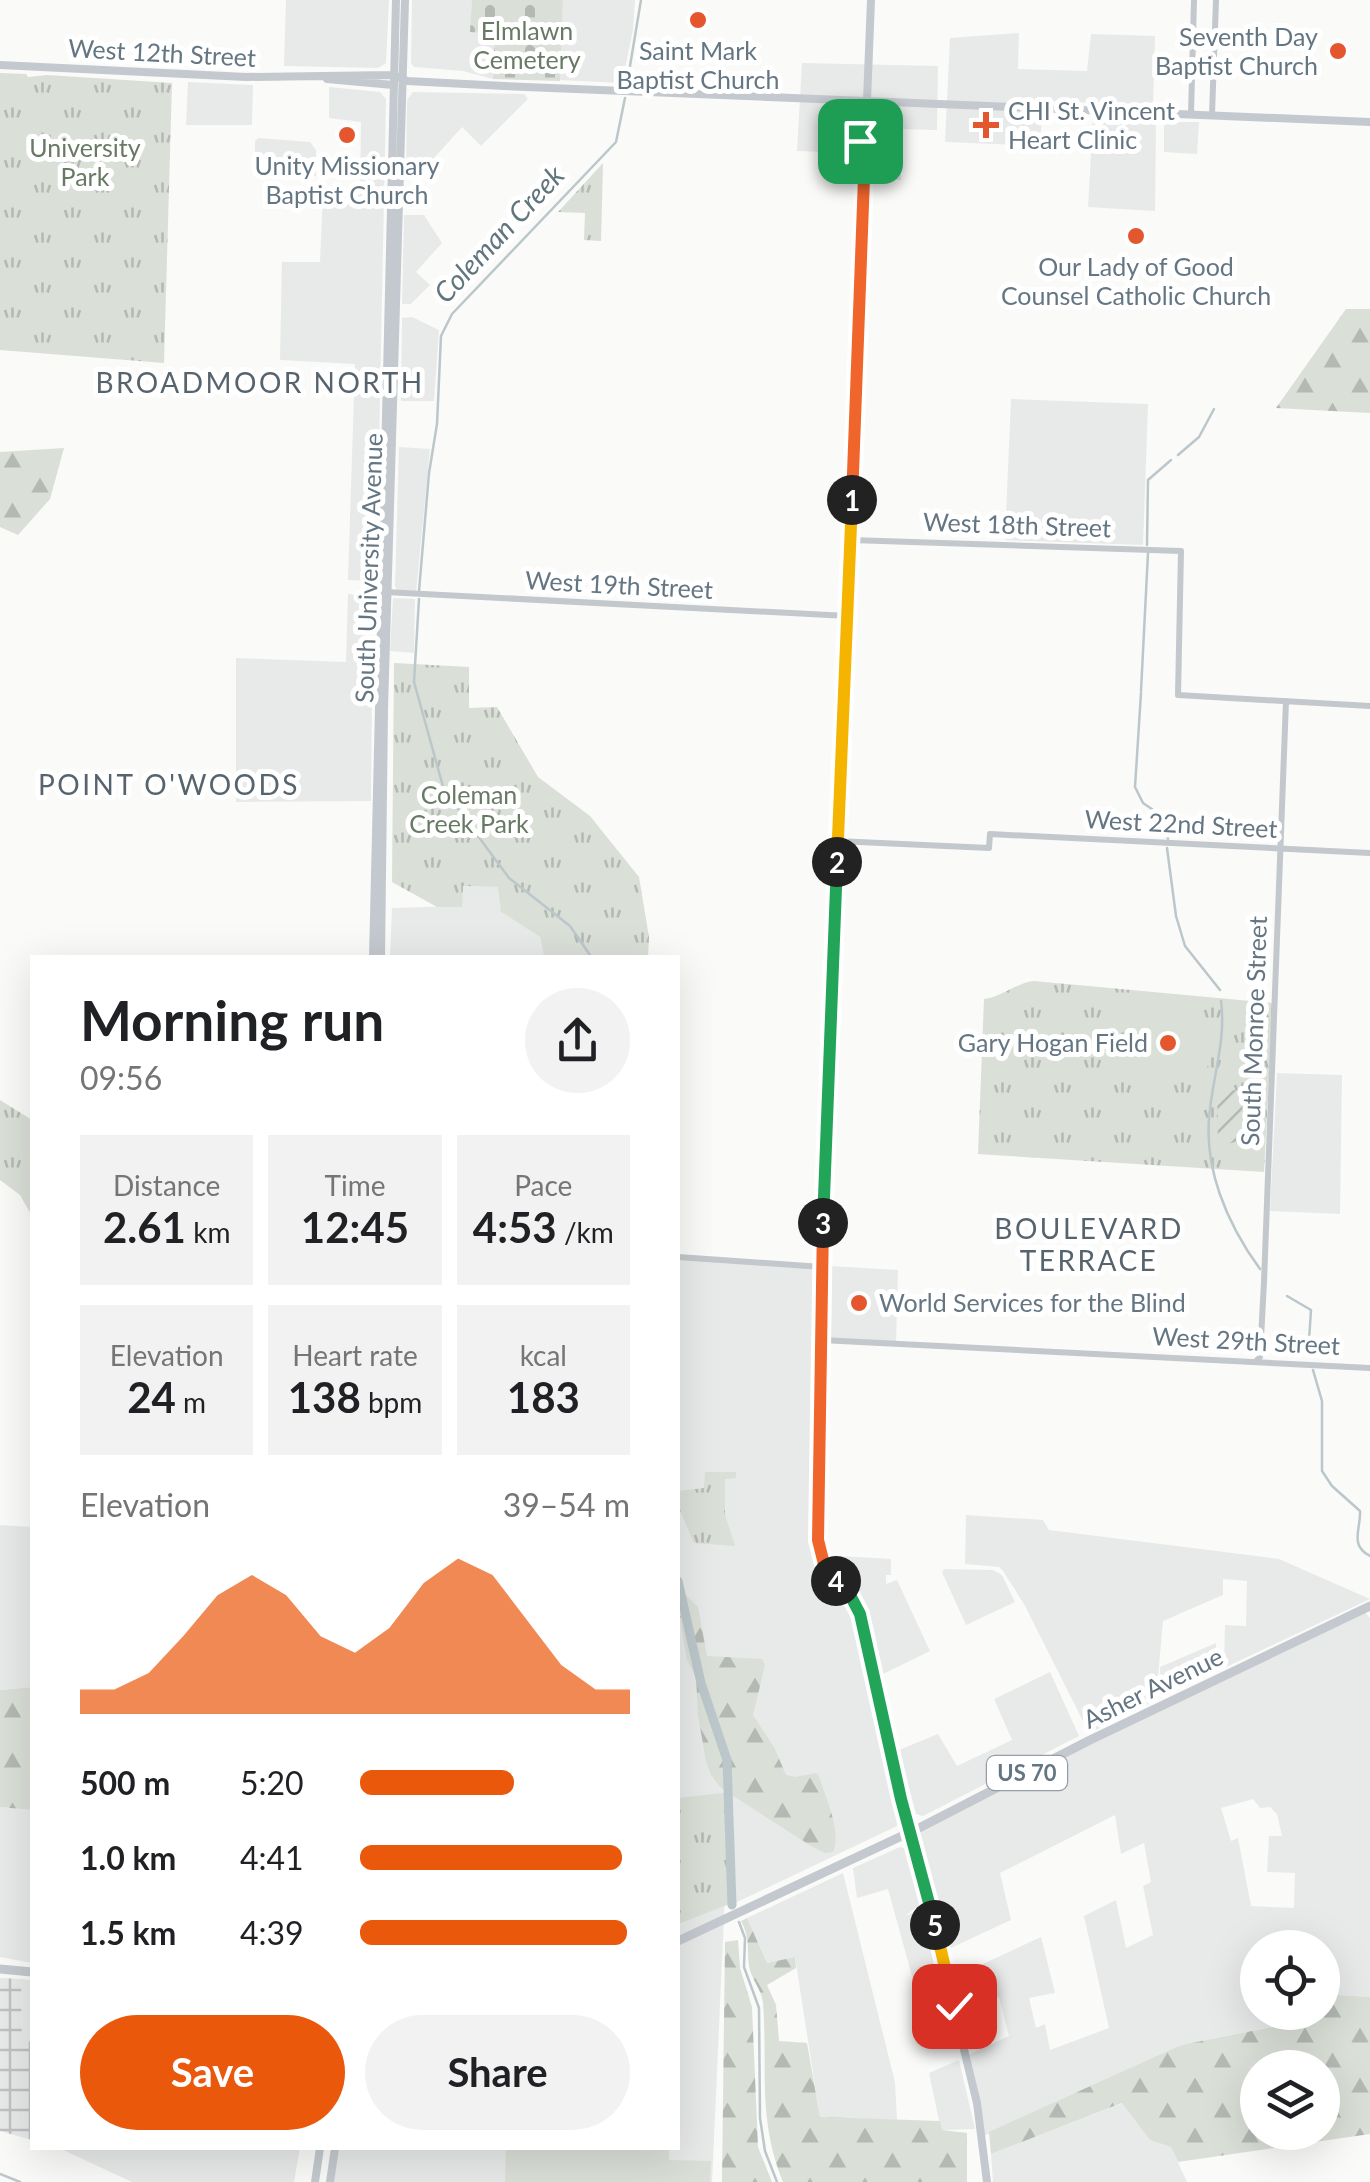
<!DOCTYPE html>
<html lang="en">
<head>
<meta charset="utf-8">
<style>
	:root { --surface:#fff; --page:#f2f2f2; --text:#202124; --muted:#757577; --accent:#ea580c }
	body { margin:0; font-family:Lato,sans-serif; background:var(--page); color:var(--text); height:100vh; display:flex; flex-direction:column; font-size:38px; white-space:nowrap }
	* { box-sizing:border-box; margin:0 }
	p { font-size:32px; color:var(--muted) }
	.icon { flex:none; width:55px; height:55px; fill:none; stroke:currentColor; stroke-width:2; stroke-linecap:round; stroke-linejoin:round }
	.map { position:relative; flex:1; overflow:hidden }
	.panel { position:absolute; left:30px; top:955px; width:650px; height:1195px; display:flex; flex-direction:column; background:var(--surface); border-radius:0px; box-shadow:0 10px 40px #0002 }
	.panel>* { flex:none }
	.buttons { position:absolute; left:1240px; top:1930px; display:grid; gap:20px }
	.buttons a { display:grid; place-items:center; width:100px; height:100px; border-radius:50%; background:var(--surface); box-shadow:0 10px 40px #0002; font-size:50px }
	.pin { position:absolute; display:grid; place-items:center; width:85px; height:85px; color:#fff; margin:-42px; border-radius:20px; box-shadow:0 5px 15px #0006 }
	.km { position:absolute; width:50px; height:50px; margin:-25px; border-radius:50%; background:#222; color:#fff; font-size:28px; line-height:50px; text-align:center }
	.round { display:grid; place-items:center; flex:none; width:105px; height:105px; border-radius:52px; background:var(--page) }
	.overview { display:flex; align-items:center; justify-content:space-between; height:170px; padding:0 50px }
	h1 { font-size:55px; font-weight:700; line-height:75px }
	.stats { display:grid; grid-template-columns:repeat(3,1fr); gap:15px; height:170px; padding:10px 50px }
	.stats div { display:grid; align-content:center; border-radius:0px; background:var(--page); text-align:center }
	.stats b { font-size:42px; font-weight:700 }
	.stats small { font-size:28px; font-weight:400 }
	.stats p { font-size:28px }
	.chart { height:280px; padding:20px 50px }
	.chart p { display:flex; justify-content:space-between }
	.chart svg { width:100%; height:180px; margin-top:10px; fill:var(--accent); opacity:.7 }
	.button { display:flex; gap:20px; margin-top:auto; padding:20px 50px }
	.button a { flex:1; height:115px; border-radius:60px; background:var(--accent); color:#fff; font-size:40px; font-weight:700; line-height:115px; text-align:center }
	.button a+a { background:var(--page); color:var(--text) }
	ul { padding:0 50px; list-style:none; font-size:32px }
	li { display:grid; grid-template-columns:160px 120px 1fr; align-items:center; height:75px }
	li i { height:25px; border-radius:12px; background:var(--accent) }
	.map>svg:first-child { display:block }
	.built { fill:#e8e9e9; fill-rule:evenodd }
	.industrial { fill:url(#industrial-grid) }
	.grass { fill:url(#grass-tufts) }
	.forest { fill:url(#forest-firs); fill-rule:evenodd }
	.cemetery { fill:url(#cemetery-stones) }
	.garden { fill:url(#garden-furrows) }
	.pitch { fill:#dadfd7 }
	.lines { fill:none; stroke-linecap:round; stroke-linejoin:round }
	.stream { stroke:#bbc7cb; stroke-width:2.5 }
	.river { stroke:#bbc7cb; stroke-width:9 }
	.tertiary { stroke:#c3c8cc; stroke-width:6 }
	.secondary { stroke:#c3c9ce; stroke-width:8 }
	.primary { stroke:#c3c9ce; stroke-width:9 }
	.split-1-casing { stroke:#fff; stroke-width:20 }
	.split-2-casing { stroke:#fff; stroke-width:20 }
	.split-3-casing { stroke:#fff; stroke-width:20 }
	.split-4-casing { stroke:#fff; stroke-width:20 }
	.split-5-casing { stroke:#fff; stroke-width:20 }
	.split-6-casing { stroke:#fff; stroke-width:20 }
	.split-1 { stroke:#f0652b; stroke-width:12 }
	.split-2 { stroke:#f5b400; stroke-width:12 }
	.split-3 { stroke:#22a559; stroke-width:12 }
	.split-4 { stroke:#f0652b; stroke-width:12 }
	.split-5 { stroke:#22a559; stroke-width:12 }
	.split-6 { stroke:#f5b400; stroke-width:12 }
	.poi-dot { fill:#e4572e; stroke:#fff; stroke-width:4 }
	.labels { text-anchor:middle; stroke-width:10; stroke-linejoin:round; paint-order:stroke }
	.shield { fill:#fff; stroke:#939fa8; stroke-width:2.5 }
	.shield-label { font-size:22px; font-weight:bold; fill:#657683 }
	.park-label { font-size:25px; fill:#687a64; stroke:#fff }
	.poi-label { font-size:25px; fill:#657683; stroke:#fff }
	.street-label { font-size:25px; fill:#657683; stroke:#fff }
	.water-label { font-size:28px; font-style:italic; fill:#60757c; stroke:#fff }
	.neighbourhood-label { font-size:28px; letter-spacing:2.5px; fill:#57646e; stroke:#fff }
</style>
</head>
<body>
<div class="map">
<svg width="1370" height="2182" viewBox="0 0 1370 2182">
	<defs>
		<pattern id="industrial-grid" width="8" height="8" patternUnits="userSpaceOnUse" patternTransform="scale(2.5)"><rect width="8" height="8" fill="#e8e9e9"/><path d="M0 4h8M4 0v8" fill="none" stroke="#c0c1c2"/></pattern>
		<pattern id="grass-tufts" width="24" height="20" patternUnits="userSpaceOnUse" patternTransform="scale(2.5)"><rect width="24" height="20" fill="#dadfd7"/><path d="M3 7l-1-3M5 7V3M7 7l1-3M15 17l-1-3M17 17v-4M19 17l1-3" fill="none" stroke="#b4b9b4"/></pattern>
		<pattern id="forest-firs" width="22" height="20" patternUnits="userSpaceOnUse" patternTransform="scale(2.5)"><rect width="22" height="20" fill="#dadfd7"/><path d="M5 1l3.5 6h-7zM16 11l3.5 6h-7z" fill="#b4b9b4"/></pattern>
		<pattern id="cemetery-stones" width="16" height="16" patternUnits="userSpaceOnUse" patternTransform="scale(2.5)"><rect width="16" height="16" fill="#dadfd7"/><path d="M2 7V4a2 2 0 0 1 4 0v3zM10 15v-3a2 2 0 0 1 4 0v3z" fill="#b4b9b4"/></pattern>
		<pattern id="garden-furrows" width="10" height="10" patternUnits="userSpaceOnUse" patternTransform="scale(2.5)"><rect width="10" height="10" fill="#dadfd7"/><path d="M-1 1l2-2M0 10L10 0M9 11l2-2" fill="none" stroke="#b4b9b4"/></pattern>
	</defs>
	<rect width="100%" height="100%" fill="#fafaf8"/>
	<path class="built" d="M286 0H389L386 63 378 68 284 66Z
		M412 0H472L471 32 495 33 493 79 463 71 414 67 411 63Z
		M563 0H635L633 30 622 83 560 80Z
		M1019 33 1018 69 1087 71 1091 34 1155 36 1153 105 1043 101 1040 146 945 142 950 38Z
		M802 63 938 66 937 130 901 129V180L865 177 854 173V153L797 151Z
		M188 82 253 85 252 125H186Z
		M329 87 380 92 386 99 378 497 375 579 372 581 348 580 355 364 280 360 282 262H320L323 194 360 195 361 122 329 118Z
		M413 92 524 94 528 99 481 146 462 127 424 169H406L407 100Z
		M1097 117 1156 120 1155 211 1088 207 1093 119Z
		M1164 122H1199L1197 154 1164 152Z
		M258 138 310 142 316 150V176L255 174V141Z
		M404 215H424L442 243 416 272 430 285 411 304H402Z
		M412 317 439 330 434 401H401L402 318Z
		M1011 399 1148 404 1143 545 1005 540Z
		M399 447 430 449 416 593 398 592 395 586Z
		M348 594 373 597 371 801 236 802V658L346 662Z
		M393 598 415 599 414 653 390 651Z
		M462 886 499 887 501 912 540 937 544 957 390 958 392 908 461 906Z
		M1277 1073 1342 1075 1340 1214 1270 1211Z
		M678 1257 898 1270 896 1343 821 1340 817 1554 828 1577 856 1620 886 1756 892 1754 897 1826 735 1903 733 1806 729 1807 712 2182H329L334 2148H678Z
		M966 1515 1043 1520 1049 1530 1279 1559 1370 1599 1224 1668 1225 1625 1246 1626 1247 1581 1223 1579V1595L1163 1621 1156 1700 1089 1733 1024 1604 1003 1571 999 1567 965 1564Z
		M0 1525 32 1527V1687L0 1690Z
		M821 1555 891 1559V1575H886V1584L897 1580 930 1651 875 1678 859 1614Z
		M945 1569 993 1570 1002 1575 1015 1602 966 1625 942 1572Z
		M1362 1609 1370 1618V1997L1323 1994 1322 1948H1258V2012L1315 2013 1313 2019 1181 2045 982 2137 966 2056 1009 2036 999 1997 954 2006 948 1980 917 1994 888 1889 857 1898 853 1868 900 1847 907 1849 922 1903 905 1916 930 1905 911 1832ZM1253 1799 1260 1808 1270 1807 1277 1814 1282 1836H1269L1267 1872 1295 1873 1294 1908 1251 1906 1238 1838 1231 1841 1221 1808ZM1115 1815 1121 1854 1144 1843 1151 1882 1143 1886 1153 1935 1126 1948 1116 1900 1084 1916 1109 2028 1050 2050 1045 2024 1036 2028 1029 1998 1055 1993 1041 1937 948 1980 942 1952 1011 1920 1000 1873Z
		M1216 1643 1215 1673 1161 1696 1160 1667Z
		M1050 1672 1079 1736 923 1816 916 1814 899 1750 938 1734 957 1766 1012 1740 994 1699Z
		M0 1807 32 1810V1963L0 1957Z
		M843 1873 895 2082 897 2120 820 2118 795 1957 767 1963 747 1918Z
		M21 1979 32 1980V2042L22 2041Z
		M959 2060 975 2129 941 2130 929 2073Z
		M1123 2103 1150 2140 1171 2147 1187 2182H993L991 2154Z
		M59 2148H300L294 2182H132Z"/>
	<path class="industrial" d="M0 1978 21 1979 22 2040 32 2042V2140L0 2131Z"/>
	<path class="grass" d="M0 73 26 74 28 77 47 75 172 83 164 363 0 350Z
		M603 163 601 241 584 240 585 213 558 212Z
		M394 663 469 667V708L497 707 538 777 590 816 639 877 649 937 648 957H544L540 937 501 912 498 887 463 886 462 907H437L392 882Z
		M1034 981 1273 1003 1264 1172 978 1154 984 999C1003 997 1015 983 1034 981Z
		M0 1100 32 1120V1216L20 1195 0 1180Z
		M705 1472H736V1478L725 1479V1515L735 1546 694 1543 678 1506V1491L704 1488Z
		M732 1792 735 1902 678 1924V1798Z"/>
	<path class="forest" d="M1346 309H1370V413L1276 408Z
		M64 448 50 499 18 535 0 527V452Z
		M678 1587 698 1607 707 1656 762 1659 765 1665 753 1715 774 1747 786 1775 795 1777 816 1773 819 1776C825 1797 842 1831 833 1852L825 1853 811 1846 721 1788 711 1775 706 1761 698 1715 696 1677 687 1660 678 1606Z
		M32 1687V1810L0 1807V1690Z
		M747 1918 767 1963 795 1957 796 1968 767 1985 776 2005 779 2041 807 2043 820 2117 940 2121 942 2130 967 2133V2182H783C757 2118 768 2069 763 2003 762 1990 751 1979 749 1966 747 1948 750 1938 741 1921Z
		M738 1940 740 1968 752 2007 758 2147 772 2182H722L725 1942Z
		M1323 1994 1370 1997V2134L1178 2162 1171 2147 1150 2140 1122 2103 991 2154 989 2132 1181 2045 1313 2019 1315 2013 1322 2012ZM1258 2068H1322V2132H1258Z"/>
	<path class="cemetery" d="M472 0H563L560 81 493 79 495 34 470 32Z"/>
	<path class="garden" d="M1217 1088 1256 1093 1254 1136 1218 1147Z"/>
	<path class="pitch" d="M1149 1000 1168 1002 1198 1016C1205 1032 1216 1055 1205 1071 1199 1081 1146 1090 1135 1087 1126 1084 1127 1084 1122 1077L1136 1003Z
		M506 2148H669V2160L711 2161 710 2182H505Z"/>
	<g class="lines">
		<path class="stream" d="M627 84 641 0
			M1178 455 1199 437 1214 409
			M1147 545 1148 480 1171 460
			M419 591 429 473 437 424 441 336 452 314 616 142 625 98
			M419 599 414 682 444 790 509 878 570 926 592 958
			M1141 691 1148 553
			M1141 693 1135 787 1143 803 1165 818 1168 839
			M1167 848 1176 916 1185 946 1220 990
			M1221 1001C1226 1038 1214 1073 1210 1109 1202 1166 1227 1224 1260 1269
			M1287 1296 1311 1310 1308 1356
			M1313 1370 1322 1401V1471L1332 1486 1360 1511C1361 1529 1349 1545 1370 1556
			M739 1922 745 1938 744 1967 759 2008 760 2118 765 2151 777 2182
			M0 2174 20 2182"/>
		<path class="river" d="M678 1581 701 1683 727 1760 732 1905"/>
		<path class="tertiary" d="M867 101 871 114 870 171 865 178C847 632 825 1085 818 1540 823 1571 847 1587 859 1614L911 1832
			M1191 114 1194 0
			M1212 115 1216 0
			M865 178 859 171 861 113 867 101
			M851 540 1181 551 1178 695 1370 706
			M385 592 848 616
			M837 841 989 848 990 834 1370 853
			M678 1257 822 1267
			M821 1340 1370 1368
			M1256 1361 1260 1357 1264 1282 1286 701"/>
		<path class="secondary" d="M0 65 246 77 393 75 407 81 504 86 1370 122
			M327 79 393 85
			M867 101 871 0
			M373 958 396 0
			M381 958 384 709 405 0
			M911 1832 977 2103 987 2182
			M315 2182 320 2148
			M330 2182 335 2148"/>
		<path class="primary" d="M678 1941 921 1827 1088 1741 1370 1606
			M0 1969 32 1972"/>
	</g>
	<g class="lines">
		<g class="split-1-casing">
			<path id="split-1" d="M852 500 864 178 859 171 860 141"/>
		</g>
		<g class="split-2-casing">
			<path id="split-2" d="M837 862 852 500"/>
		</g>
		<g class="split-3-casing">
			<path id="split-3" d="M823 1223 837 862"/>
		</g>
		<g class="split-4-casing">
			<path id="split-4" d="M823 1223 818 1540 824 1564 836 1581"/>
		</g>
		<g class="split-5-casing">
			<path id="split-5" d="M836 1581 850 1595 860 1614 901 1799 935 1925"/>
		</g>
		<g class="split-6-casing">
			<path id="split-6" d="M935 1925 954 2006"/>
		</g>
		<use href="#split-1" class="split-1"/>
		<use href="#split-2" class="split-2"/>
		<use href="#split-3" class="split-3"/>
		<use href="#split-4" class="split-4"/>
		<use href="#split-5" class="split-5"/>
		<use href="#split-6" class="split-6"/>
	</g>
	<g class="poi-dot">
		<circle cx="698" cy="20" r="10"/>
		<circle cx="1338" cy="51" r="10"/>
		<path d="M981 110h10v10h10v10h-10v10h-10v-10h-10v-10h10z"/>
		<circle cx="347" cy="135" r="10"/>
		<circle cx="1136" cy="236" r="10"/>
		<circle cx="1168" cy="1043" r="10"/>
		<circle cx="859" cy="1303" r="10"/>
	</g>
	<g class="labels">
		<rect class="shield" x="987" y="1756" width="80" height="34" rx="8"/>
		<g class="shield-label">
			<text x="1027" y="1781">US 70</text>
		</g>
		<g class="park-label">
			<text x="527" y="40">Elmlawn<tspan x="527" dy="29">Cemetery</tspan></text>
			<text x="85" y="157">University<tspan x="85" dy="29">Park</tspan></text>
			<text x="469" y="804">Coleman<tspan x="469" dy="29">Creek Park</tspan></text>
		</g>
		<g class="poi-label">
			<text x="1318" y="46" text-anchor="end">Seventh Day<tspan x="1318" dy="29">Baptist Church</tspan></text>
			<text x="698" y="60">Saint Mark<tspan x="698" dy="29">Baptist Church</tspan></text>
			<text x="1008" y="120" text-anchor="start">CHI St. Vincent<tspan x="1008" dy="29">Heart Clinic</tspan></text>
			<text x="347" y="175">Unity Missionary<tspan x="347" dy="29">Baptist Church</tspan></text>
			<text x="1136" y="276">Our Lady of Good<tspan x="1136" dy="29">Counsel Catholic Church</tspan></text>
			<text x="1148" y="1052" text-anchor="end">Gary Hogan Field</text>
			<text x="879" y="1312" text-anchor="start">World Services for the Blind</text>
		</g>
		<g class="street-label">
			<text transform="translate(162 53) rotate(3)" y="9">West 12th Street</text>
			<text transform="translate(1017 525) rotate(2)" y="9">West 18th Street</text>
			<text transform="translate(369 568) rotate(-88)" y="9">South University Avenue</text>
			<text transform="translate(619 585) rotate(3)" y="9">West 19th Street</text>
			<text transform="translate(1181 824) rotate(3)" y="9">West 22nd Street</text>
			<text transform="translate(1254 1031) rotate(-88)" y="9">South Monroe Street</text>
			<text transform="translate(1246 1341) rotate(3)" y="9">West 29th Street</text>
			<text transform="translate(1153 1688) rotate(-26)" y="9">Asher Avenue</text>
		</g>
		<g class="water-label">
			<text transform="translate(499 234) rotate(-47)" y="10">Coleman Creek</text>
		</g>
		<g class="neighbourhood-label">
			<text x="260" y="393">BROADMOOR NORTH</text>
			<text x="169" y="795">POINT O'WOODS</text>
			<text x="1089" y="1239">BOULEVARD<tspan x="1089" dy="32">TERRACE</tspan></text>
		</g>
	</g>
</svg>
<div class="buttons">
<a><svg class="icon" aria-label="locate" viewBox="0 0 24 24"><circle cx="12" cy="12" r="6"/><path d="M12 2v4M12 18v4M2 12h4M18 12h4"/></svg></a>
<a><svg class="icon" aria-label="layers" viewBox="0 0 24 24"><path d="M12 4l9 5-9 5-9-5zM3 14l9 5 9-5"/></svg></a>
</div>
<div class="pin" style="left:860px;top:141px;background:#1e9e55"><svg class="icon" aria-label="arrive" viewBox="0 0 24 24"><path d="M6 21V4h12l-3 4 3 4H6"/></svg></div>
<div class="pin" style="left:954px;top:2006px;background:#d93025"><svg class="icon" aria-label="check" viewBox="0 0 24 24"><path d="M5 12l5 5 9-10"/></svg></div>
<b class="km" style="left:852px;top:500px">1</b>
<b class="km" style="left:837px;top:862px">2</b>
<b class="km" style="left:823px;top:1223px">3</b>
<b class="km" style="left:836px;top:1581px">4</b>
<b class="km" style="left:935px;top:1925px">5</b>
<section class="panel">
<div class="overview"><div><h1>Morning run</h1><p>09:56</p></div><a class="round"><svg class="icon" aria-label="share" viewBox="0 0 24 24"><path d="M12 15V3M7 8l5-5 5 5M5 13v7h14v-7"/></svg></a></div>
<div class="stats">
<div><p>Distance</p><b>2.61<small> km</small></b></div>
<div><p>Time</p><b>12:45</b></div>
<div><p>Pace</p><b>4:53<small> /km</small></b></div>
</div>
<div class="stats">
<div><p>Elevation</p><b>24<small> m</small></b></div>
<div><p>Heart rate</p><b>138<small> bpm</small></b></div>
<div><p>kcal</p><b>183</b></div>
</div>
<div class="chart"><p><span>Elevation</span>39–54 m</p>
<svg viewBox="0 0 160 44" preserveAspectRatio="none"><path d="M0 44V38L10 38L20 34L30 25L40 15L50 10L60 15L70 25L80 29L90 23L100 12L110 6L120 10L130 21L140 32L150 38L160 38V44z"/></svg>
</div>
<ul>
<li><b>500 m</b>5:20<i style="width:57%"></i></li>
<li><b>1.0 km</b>4:41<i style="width:97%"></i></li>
<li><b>1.5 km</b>4:39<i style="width:99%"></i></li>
</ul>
<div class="button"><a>Save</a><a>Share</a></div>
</section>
</div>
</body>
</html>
